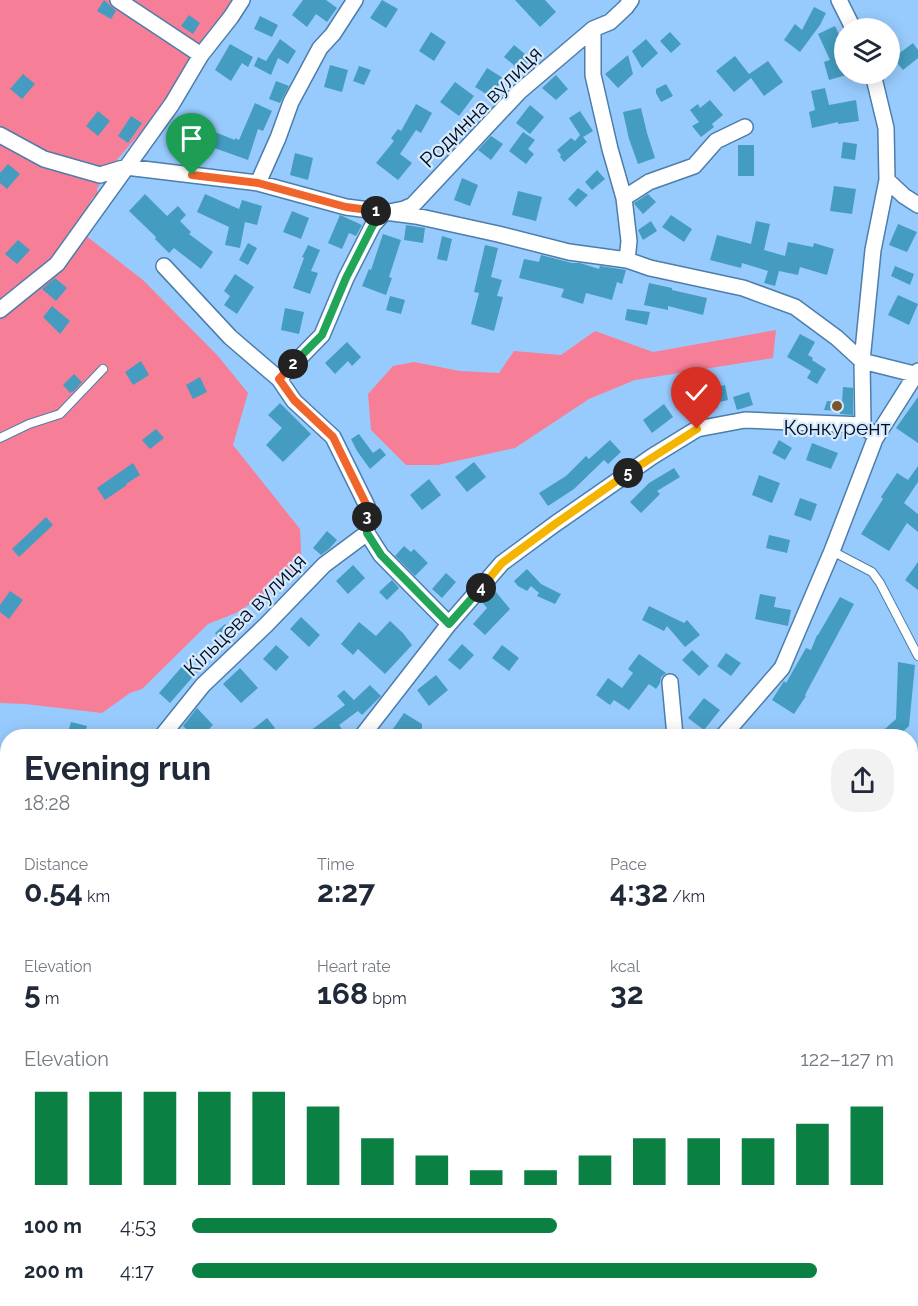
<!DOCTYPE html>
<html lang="en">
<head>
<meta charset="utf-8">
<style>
	:root { --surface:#fff; --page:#f2f2f3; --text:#1f2937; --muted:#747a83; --accent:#0b8043 }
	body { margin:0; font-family:Raleway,sans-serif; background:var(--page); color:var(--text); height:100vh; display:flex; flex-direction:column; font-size:22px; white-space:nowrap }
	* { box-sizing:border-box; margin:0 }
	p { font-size:20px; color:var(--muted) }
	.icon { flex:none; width:33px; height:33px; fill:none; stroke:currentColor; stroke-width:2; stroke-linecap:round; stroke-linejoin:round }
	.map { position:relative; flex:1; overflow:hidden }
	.drawer { position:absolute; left:0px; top:729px; width:918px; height:578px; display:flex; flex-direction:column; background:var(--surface); border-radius:24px 24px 0 0; box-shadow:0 3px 15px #0003 }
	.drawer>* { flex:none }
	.fabs { position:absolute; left:834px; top:18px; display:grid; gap:12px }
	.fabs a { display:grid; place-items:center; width:66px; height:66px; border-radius:50%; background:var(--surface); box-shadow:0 3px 15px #0003; font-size:30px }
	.pin { position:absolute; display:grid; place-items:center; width:51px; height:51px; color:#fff; margin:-62px -26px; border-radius:50% 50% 50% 0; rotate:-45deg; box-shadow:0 0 6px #0007 }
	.pin .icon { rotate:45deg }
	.km { position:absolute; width:30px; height:30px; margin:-15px; border-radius:50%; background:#222; color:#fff; font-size:16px; line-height:30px; text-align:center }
	.round { display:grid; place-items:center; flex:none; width:63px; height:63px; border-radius:24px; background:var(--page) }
	.headline { display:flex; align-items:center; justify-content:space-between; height:102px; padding:0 24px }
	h1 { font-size:33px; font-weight:700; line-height:45px }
	.stats { display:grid; grid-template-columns:repeat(3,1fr); gap:9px; height:102px; padding:6px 24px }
	.stats div { display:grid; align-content:center }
	.stats b { font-size:30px; font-weight:700 }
	.stats small { font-size:16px; font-weight:400 }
	.stats p { font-size:16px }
	.chart { height:168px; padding:12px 24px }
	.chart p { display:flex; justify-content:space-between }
	.chart svg { width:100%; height:108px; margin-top:6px; stroke:var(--accent); stroke-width:6 }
	ul { padding:0 24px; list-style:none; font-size:20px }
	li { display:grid; grid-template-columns:96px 72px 1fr; align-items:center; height:45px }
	li i { height:15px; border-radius:8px; background:var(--accent) }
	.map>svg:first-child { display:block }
	.green { fill:#f67f97 }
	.building { fill:#449cc0 }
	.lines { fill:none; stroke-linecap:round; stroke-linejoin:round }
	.lane-casing { stroke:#4c7dab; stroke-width:10 }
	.street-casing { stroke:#4c7dab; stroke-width:18 }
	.lane { stroke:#fff; stroke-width:8 }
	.street { stroke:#fff; stroke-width:15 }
	.split-1-casing { stroke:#fff; stroke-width:12 }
	.split-2-casing { stroke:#fff; stroke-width:12 }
	.split-3-casing { stroke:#fff; stroke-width:12 }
	.split-4-casing { stroke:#fff; stroke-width:12 }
	.split-5-casing { stroke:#fff; stroke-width:12 }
	.split-6-casing { stroke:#fff; stroke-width:12 }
	.split-1 { stroke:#f0652b; stroke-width:8 }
	.split-2 { stroke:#22a559; stroke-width:8 }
	.split-3 { stroke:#f0652b; stroke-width:8 }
	.split-4 { stroke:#22a559; stroke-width:8 }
	.split-5 { stroke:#f5b400; stroke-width:8 }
	.split-6 { stroke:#f5b400; stroke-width:8 }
	.poi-dot { fill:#78562e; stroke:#d4e9fd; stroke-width:2 }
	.labels { text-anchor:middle; stroke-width:4.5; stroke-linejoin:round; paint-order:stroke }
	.street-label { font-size:21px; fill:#000d1e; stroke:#d4e9fd }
	.poi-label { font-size:21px; fill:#000d1e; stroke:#d4e9fd }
</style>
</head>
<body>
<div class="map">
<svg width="918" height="1306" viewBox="0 0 918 1306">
	<rect width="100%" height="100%" fill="#98cbfd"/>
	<path class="green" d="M0 0H244L158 113 107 171 97 189 98 195 95 198 93 197 76 228 143 280 218 356 248 393 233 445 300 529 302 571 236 613 208 624 142 689 130 693 102 713 25 704 0 703Z
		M776 330 773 358 635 380 589 399 515 448 438 465H406L371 430 368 394 393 366 414 362 460 371 499 373 514 351 561 355 595 331 653 352Z
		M911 826 918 835V912L911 919Z"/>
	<path class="building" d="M104 0 116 11 111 19 97 11Z
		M303 0H326L337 8 327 22 316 14 307 27 292 15Z
		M382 0 398 9 386 28 370 18Z
		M515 0H545L556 12 540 27Z
		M814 7 826 13 820 25 800 52 784 40 795 24 802 30Z
		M189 15 200 23 193 34 181 26Z
		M260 16 278 25 272 37 254 29Z
		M835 26 844 45 838 48 846 75 829 80 824 62 830 60 818 34Z
		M431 32 446 42 434 61 419 51Z
		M670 32 681 44 671 53 660 41Z
		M280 39 296 51 288 64 278 58 271 75 254 66 258 57 266 61Z
		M646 39 658 53 642 68 632 51Z
		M913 43 918 50V58L903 70 893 58Z
		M230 44 253 57 248 67 242 63 231 81 215 70Z
		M514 45 531 59 521 71 504 57Z
		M628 55 633 74 618 88 605 74Z
		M735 56 749 74 768 61 783 82 764 96 751 78 734 92 716 71Z
		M330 65 348 70 342 92 324 87Z
		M359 66 371 70 364 85 353 81Z
		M487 68 503 78 491 97 475 87Z
		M23 74 35 84 22 99 10 89Z
		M556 75 568 89 556 100 542 88Z
		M276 81 289 86 280 103 269 99Z
		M455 82 474 96 459 116 440 102Z
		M666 84 673 96 661 102 656 93V89Z
		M825 88 829 105 856 100 859 121 838 124V122L812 128 809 112 815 110 811 91Z
		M710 100 723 115 712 124 714 127 701 137 692 126 699 122 690 110 698 104 700 108Z
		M255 103 272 111 263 131 258 129 248 160 206 145 212 131 235 140V138L239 140Z
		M416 104 432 113 421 133 416 130 400 154 412 163 398 180 376 163 394 141 391 138 398 129 401 131Z
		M530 105 544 117 530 134 516 123Z
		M641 108 647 133 655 158 638 164 629 139 623 112Z
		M98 111 110 121 98 136 86 126Z
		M580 111 593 131 583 137 587 142 564 162 560 157 561 155 557 150 571 138 575 141 580 135 569 118Z
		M131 116 142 123 128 143 118 136Z
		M523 132 535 140 528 149 534 154 526 164 509 151Z
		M491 136 503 144 491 160 478 150Z
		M843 142 857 144 855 160 841 158Z
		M738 145H754V176H738Z
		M295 153 313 158 308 180 290 175Z
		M8 164 20 174 7 189 0 183V173Z
		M597 170 605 179 592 190 585 182Z
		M462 178 478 185 470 206 454 200Z
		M834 186 856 189 852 214 830 211Z
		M578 188 588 195 576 207 568 199Z
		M518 191 542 197 536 221 512 215Z
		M145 194 167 216 178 206 186 215 180 221 191 232 189 234 213 252 201 269 174 248 169 253 155 239 156 237 129 211Z
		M205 194 239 209 242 200 262 206 257 225 245 222 240 248 225 245 229 227 197 212Z
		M648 194 656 202 643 214 635 205 634 203Z
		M292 211 309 218 301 239 283 232Z
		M340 215 362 225 356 236 349 233 342 249 328 243Z
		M671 215 692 229 684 242 662 227Z
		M651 221 657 231 643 240 638 230Z
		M756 221 770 224 764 250 785 256 788 242 813 247 814 243 834 249 827 275 800 267 798 275 779 271 775 286 764 283 768 271 742 263 741 268 710 260 717 235 751 244Z
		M898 224 917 232 907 252 889 245Z
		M406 225 425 228 423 243 404 240Z
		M383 234 401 240 389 277 392 278 386 295 362 286 369 269 371 270Z
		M442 236 452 239 447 261 437 259Z
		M18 240 30 250 17 264 5 254Z
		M248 243 257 248 248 265 239 260Z
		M308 245 320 250 311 271 318 273 310 294 293 288 304 258 302 257Z
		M485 245 498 248 491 277 502 280 497 296 503 297 494 331 471 324 479 293 474 292Z
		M541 255 572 263H580L599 269 600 266 626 270 622 284 617 282 612 300 586 293 583 304 561 297 564 289 519 278 524 259 539 262Z
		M895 266 914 274 910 285 891 276Z
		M235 274 254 287 237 314 224 305 230 296 224 291Z
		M55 278 67 288 56 301 42 289Z
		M649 283 672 288V290L707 298 703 315 668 306V310L644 305Z
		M898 295 918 304 909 325 888 315Z
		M390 296 405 300 401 314 386 310Z
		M52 306 70 321 60 334 43 317Z
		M285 308 304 312 299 334 281 330Z
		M627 309 650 312 647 325 625 320Z
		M800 334 815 342 808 355 813 358 812 360 826 369 817 384 807 378 811 371 787 357Z
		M347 342 361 357 352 366 348 361 335 374 325 363Z
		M141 361 149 375 133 385 125 372Z
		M74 374 82 382 73 392 72 391 70 393 63 385Z
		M200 377 207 392 193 399 186 385Z
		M725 385 728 400 703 406 699 391Z
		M843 387 853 388V415L840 414V411L824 410 827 401 842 402Z
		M749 392 753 405 737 410 733 397Z
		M918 397V443L896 428Z
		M280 403 311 434 283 462 266 445 282 428 268 415Z
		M664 404 673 417 652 433 643 420Z
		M156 429 164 438 150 449 142 440Z
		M359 434 373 453 380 448 386 455 370 469 357 451 351 439Z
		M610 440 621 452 608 464 604 460 574 489 548 506 539 493 566 476 586 456 589 459Z
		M779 440 792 448 785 460 772 453Z
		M812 443 838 453 831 469 806 460Z
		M474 462 486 477 467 492 455 477Z
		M133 463 140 475 126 484 127 485 105 500 97 488Z
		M918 466V482L904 503 918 514V532L907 523 889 551 861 534 883 499 881 497 897 473 908 480Z
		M674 468 680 477 657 491 660 494 641 513 630 502 649 483Z
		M759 475 780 483 772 503 752 495Z
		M429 479 441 495 422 510 410 495Z
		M800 498 817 504 811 521 794 515Z
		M46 517 53 525 19 557 12 549Z
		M327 531 337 540 329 549 321 555 313 548Z
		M769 535 790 540 787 553 766 548Z
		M404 546 411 552 414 549 428 563 415 576 395 556Z
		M918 562V590L905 580Z
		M353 565 365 578 348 594 336 581Z
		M527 569 541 584 561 594 555 604 537 596 539 593 531 586 527 591 518 586 514 581Z
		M446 573 456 582 442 598 432 589Z
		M392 580 399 588 387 600 379 592Z
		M10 591 23 600 9 619 0 612V605Z
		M496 592 510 609 485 635 473 624 487 608 482 602Z
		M760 594 776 597 774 607 791 610 788 626 755 619Z
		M840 597 854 604 805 695 806 696 794 714 772 700 784 681 786 683 806 648 811 650 817 635H818Z
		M649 606 684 623 687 620 700 635 685 647 667 626 664 631 642 620Z
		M301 617 320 635 309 647 290 629Z
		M390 621 403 633 412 645 385 674 358 649 353 655 341 644 359 622 376 636Z
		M225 624 236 637 225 645 215 633Z
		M462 644 474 655 460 670 448 660Z
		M276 645 289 657 276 671 263 659Z
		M502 645 519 658 509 671 492 658Z
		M692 650 709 666 699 676 682 660Z
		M726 653 741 663 731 676 717 666Z
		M639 654 666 673 661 677 660 683 656 689 649 684 629 710 614 700 610 705 596 695 608 678 622 688 633 673 628 669Z
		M186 662 197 672 170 703 159 693Z
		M898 662 915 665 909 726 898 736H877L896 719Z
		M240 668 258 688 241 703 223 684Z
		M436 675 448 690 429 706 417 690Z
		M370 685 381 696 362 715 358 711 339 725 347 736H314L310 731 345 705 337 696 344 690 354 700Z
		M704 698 720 710 704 730 688 718Z
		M197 708 213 725 202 736H194L183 726Z
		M404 713 422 724V728L417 736H405L393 729Z
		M267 718 275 728 264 736H244Z
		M71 722 87 726 84 736H67Z"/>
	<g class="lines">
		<g class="lane-casing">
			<path id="lane" d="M0 438 29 424 60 414 103 369
				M832 551 872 572 880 583 918 656
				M802 1299 809 1306
				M895 1299V1306
				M561 1306 563 1299
				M628 1306 636 1299
				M879 1306 880 1299"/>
		</g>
		<g class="street-casing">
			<path id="street" d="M118 0 201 55
				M839 0 853 28
				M593 29V75L610 149 624 198 629 241 627 260
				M0 135 44 159 100 175 126 167 258 183 346 207 416 216 498 234 569 252 627 260 650 268 743 288 795 307 837 338 862 361 918 375
				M887 180 904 196 918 205
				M258 183 278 138 291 102 320 48 333 34 355 0
				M624 198 649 182 694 166 716 141 745 127
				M164 266 230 337 279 379 322 335 346 278 373 225 384 213 404 209 413 205 519 92 593 29 610 22 626 7 631 0
				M0 310 57 264 172 104 201 55 231 17 242 0
				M279 379 294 401 333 437 367 506V533L381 555 449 624
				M869 431 863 425 862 361 873 250 887 180 886 128 873 74
				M670 682 675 736
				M162 736 203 685 266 625 324 565 367 533
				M362 736 449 624 502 563 555 524 653 456 697 429 745 420 863 425
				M723 736 782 668 832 551 875 439 918 371
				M0 856 8 857
				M0 892 8 879
				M0 1083 8 1089
				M598 1299 605 1306
				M86 1306 89 1299
				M218 1306 225 1299
				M546 1306 552 1299"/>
		</g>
		<use href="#lane" class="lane"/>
		<use href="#street" class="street"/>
	</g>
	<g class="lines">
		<g class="split-1-casing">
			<path id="split-1" d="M192 175 258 183 346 207 376 211"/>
		</g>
		<g class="split-2-casing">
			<path id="split-2" d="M293 364 322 335 346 278 373 225 384 213 376 211"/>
		</g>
		<g class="split-3-casing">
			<path id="split-3" d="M293 364 279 379 294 400 333 437 367 506V517"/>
		</g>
		<g class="split-4-casing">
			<path id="split-4" d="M367 517V533L381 555 449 624 481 588"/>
		</g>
		<g class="split-5-casing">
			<path id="split-5" d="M481 588 502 563 555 524 628 473"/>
		</g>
		<g class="split-6-casing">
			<path id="split-6" d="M628 473 697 429"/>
		</g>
		<use href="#split-1" class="split-1"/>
		<use href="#split-2" class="split-2"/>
		<use href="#split-3" class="split-3"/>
		<use href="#split-4" class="split-4"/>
		<use href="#split-5" class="split-5"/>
		<use href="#split-6" class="split-6"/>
	</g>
	<circle class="poi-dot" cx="837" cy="406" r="6"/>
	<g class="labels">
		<g class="street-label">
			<text transform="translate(481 107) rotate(-45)" y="7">Родинна вулиця</text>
			<text transform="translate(245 615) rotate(-45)" y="7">Кільцева вулиця</text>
		</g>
		<g class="poi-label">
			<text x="837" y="435">Конкурент</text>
		</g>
	</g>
</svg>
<div class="fabs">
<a><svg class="icon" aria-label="layers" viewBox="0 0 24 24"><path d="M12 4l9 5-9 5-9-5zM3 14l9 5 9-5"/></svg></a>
</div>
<div class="pin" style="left:192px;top:175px;background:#1e9e55"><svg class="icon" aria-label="arrive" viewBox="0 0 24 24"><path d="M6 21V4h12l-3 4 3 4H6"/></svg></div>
<div class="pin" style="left:697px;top:429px;background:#d93025"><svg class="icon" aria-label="check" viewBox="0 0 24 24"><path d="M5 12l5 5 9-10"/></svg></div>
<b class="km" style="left:376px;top:211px">1</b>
<b class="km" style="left:293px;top:364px">2</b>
<b class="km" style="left:367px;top:517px">3</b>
<b class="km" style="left:481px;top:588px">4</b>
<b class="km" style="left:628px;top:473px">5</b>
<section class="drawer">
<div class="headline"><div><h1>Evening run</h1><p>18:28</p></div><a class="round"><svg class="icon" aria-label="share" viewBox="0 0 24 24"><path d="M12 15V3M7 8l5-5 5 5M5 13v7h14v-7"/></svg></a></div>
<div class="stats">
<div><p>Distance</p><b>0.54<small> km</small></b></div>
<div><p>Time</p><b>2:27</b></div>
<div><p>Pace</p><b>4:32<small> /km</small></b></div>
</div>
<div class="stats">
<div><p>Elevation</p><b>5<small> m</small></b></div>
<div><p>Heart rate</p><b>168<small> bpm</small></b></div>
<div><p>kcal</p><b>32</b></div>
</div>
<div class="chart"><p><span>Elevation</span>122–127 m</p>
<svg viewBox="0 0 160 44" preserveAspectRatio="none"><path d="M5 44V6M15 44V6M25 44V6M35 44V6M45 44V6M55 44V12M65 44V25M75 44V32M85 44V38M95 44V38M105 44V32M115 44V25M125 44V25M135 44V25M145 44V19M155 44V12"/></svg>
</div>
<ul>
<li><b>100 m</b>4:53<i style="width:52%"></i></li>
<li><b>200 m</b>4:17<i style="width:89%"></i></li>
</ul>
</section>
</div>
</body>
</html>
